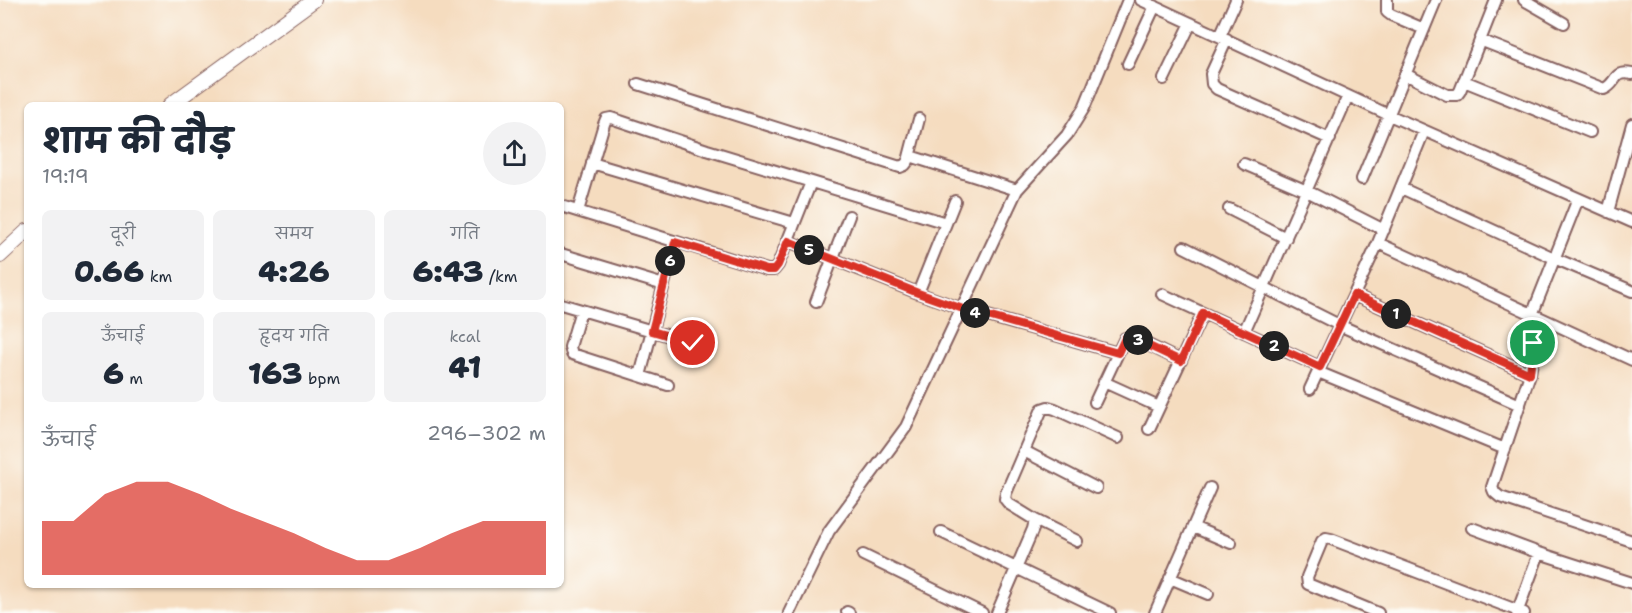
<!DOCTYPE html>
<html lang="hi">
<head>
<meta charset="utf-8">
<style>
	:root { --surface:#fff; --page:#f2f2f3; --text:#1f2937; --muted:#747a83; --accent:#d93025 }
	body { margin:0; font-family:"Shantell Sans","Playpen Sans Deva",sans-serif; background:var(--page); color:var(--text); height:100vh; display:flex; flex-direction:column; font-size:22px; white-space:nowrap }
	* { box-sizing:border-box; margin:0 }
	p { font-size:20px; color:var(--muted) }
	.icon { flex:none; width:33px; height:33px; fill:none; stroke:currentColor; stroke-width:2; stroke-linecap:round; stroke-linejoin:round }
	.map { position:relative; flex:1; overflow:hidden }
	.panel { position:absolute; left:24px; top:102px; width:540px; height:486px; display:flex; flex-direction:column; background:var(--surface); border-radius:9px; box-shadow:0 2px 4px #0004 }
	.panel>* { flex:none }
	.pin { position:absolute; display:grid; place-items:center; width:51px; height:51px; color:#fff; margin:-26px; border:3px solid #fff; border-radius:50%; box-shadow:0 2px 6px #0007 }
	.km { position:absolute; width:30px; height:30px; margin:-15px; border-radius:50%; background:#222; color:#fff; font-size:16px; line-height:30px; text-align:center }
	.round { display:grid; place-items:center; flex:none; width:63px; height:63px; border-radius:32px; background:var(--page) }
	.headline { display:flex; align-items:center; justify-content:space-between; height:102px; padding:0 18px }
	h1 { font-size:33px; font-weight:800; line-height:45px }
	.figures { display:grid; grid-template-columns:repeat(3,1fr); gap:9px; height:102px; padding:6px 18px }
	.figures div { display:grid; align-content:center; border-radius:9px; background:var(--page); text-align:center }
	.figures b { font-size:30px; font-weight:800 }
	.figures small { font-size:16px; font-weight:400 }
	.figures p { font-size:16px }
	.chart { height:168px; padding:12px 18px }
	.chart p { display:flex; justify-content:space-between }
	.chart svg { width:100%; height:108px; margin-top:6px; fill:var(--accent); opacity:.7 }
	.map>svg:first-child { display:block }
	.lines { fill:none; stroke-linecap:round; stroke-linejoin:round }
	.street-casing { stroke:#86615f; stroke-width:14 }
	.secondary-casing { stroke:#86615f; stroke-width:16 }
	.street { stroke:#fff; stroke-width:10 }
	.secondary { stroke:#fff; stroke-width:14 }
	.route-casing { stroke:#fff; stroke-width:12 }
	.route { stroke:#d93025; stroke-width:8 }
</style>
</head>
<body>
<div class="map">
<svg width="1632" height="613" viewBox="0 0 1632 613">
	<rect width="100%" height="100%" fill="#fdfcf7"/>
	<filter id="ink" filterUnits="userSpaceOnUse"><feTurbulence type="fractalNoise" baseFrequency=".0167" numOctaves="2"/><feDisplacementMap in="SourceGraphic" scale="12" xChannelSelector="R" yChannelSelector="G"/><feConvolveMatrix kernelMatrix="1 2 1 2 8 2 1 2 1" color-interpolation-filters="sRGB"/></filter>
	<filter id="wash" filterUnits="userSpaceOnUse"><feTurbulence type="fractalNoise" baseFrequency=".008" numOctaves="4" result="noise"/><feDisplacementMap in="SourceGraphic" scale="24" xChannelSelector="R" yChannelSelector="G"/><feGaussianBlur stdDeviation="1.35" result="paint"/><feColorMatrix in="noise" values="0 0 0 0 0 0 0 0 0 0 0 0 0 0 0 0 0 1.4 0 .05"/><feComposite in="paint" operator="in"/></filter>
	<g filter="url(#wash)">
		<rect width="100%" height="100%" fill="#f5dcbf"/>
	</g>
	<g filter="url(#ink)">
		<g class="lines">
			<g class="street-casing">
				<path id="street" d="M1141 0 1389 115 1632 222
					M1387 0V12L1391 15 1424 29
					M1524 0 1564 23
					M1220 36 1236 0
					M1227 39 1211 74 1212 84 1217 89 1330 139
					M1480 40 1604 89C1618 83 1612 70 1632 74
					M1128 64 1155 6
					M1405 74 1447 95H1457L1460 91 1496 0
					M1164 79 1191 23
					M1464 81 1590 132
					M638 84 900 167 905 165 908 161 919 119
					M910 156 1017 190
					M592 163 794 223
					M1244 164 1307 191 1384 230
					M1362 179 1436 0
					M1401 188 1554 258 1632 291
					M1578 199 1532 315 1533 356 1530 374 1492 487 1494 492 1500 497 1632 541
					M561 206 767 270H774L778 265 811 182
					M1229 209 1286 238
					M578 211 604 124 606 119 611 118 707 150 946 223
					M1608 212 1632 124
					M788 241 918 293 963 309 1118 353
					M1378 243 1632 360
					M1184 247 1339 325 1520 405
					M561 254 664 285
					M918 293 955 201
					M1162 294 1320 367
					M1354 295 1530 374
					M816 302 849 216
					M561 304 693 343
					M581 310 570 347 572 354 668 385
					M1244 332 1348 96
					M1318 372 1505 449
					M640 376 675 242
					M1104 382 1159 407
					M1310 389 1378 243 1424 131
					M1095 402 1125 338 1130 337 1134 338 1181 361
					M1149 429 1203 313
					M1024 451 1096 488
					M1035 520 1077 541
					M1193 527 1231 543
					M1472 528 1539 553 1632 583
					M941 532 1110 613
					M863 555 982 613
					M1170 578 1208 594
					M847 612 849 613
					M789 613 829 531 906 427 1017 190 1067 135 1084 108 1128 0
					M997 613 1033 529 1035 520 1009 504 1005 499 1006 493 1042 409 1048 407 1055 409 1118 438
					M1155 613 1210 488
					M1378 613 1308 584 1307 577 1322 541 1326 538 1331 539 1524 613
					M1517 613 1539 553"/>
			</g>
			<g class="secondary-casing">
				<path id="secondary" d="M170 105 314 0
					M0 256 27 231"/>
			</g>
			<use href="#street" class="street"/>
			<use href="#secondary" class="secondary"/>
		</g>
	</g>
	<g class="lines" filter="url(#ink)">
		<g class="route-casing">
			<path id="route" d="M693 343 652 331 675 242 767 270H774L778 265 788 241 918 293 963 309 1118 353 1125 338 1130 337 1181 361 1203 313 1320 367 1354 295 1530 374 1533 343"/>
		</g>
		<use href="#route" class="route"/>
	</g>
</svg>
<div class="pin" style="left:1533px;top:343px;background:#1e9e55"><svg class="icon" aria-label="arrive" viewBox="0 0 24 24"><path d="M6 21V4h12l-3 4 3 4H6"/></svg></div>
<div class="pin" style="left:693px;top:343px;background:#d93025"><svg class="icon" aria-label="check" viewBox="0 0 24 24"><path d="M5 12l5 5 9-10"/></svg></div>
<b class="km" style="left:1396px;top:314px">1</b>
<b class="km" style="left:1274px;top:346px">2</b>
<b class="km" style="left:1138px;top:340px">3</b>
<b class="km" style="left:975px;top:313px">4</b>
<b class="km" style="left:809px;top:250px">5</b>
<b class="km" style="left:670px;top:261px">6</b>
<section class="panel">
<div class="headline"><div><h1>शाम की दौड़</h1><p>19:19</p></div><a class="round"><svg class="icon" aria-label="share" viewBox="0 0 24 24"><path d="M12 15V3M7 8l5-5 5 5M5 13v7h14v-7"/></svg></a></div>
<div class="figures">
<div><p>दूरी</p><b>0.66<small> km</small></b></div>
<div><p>समय</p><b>4:26</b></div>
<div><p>गति</p><b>6:43<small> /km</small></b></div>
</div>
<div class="figures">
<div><p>ऊँचाई</p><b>6<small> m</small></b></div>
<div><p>हृदय गति</p><b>163<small> bpm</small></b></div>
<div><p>kcal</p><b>41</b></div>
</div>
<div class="chart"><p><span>ऊँचाई</span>296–302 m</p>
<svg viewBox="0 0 160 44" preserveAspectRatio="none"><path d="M0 44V22L10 22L20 11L30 6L40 6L50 11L60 17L70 22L80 27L90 33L100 38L110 38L120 33L130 27L140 22L150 22L160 22V44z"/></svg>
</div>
</section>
</div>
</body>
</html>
